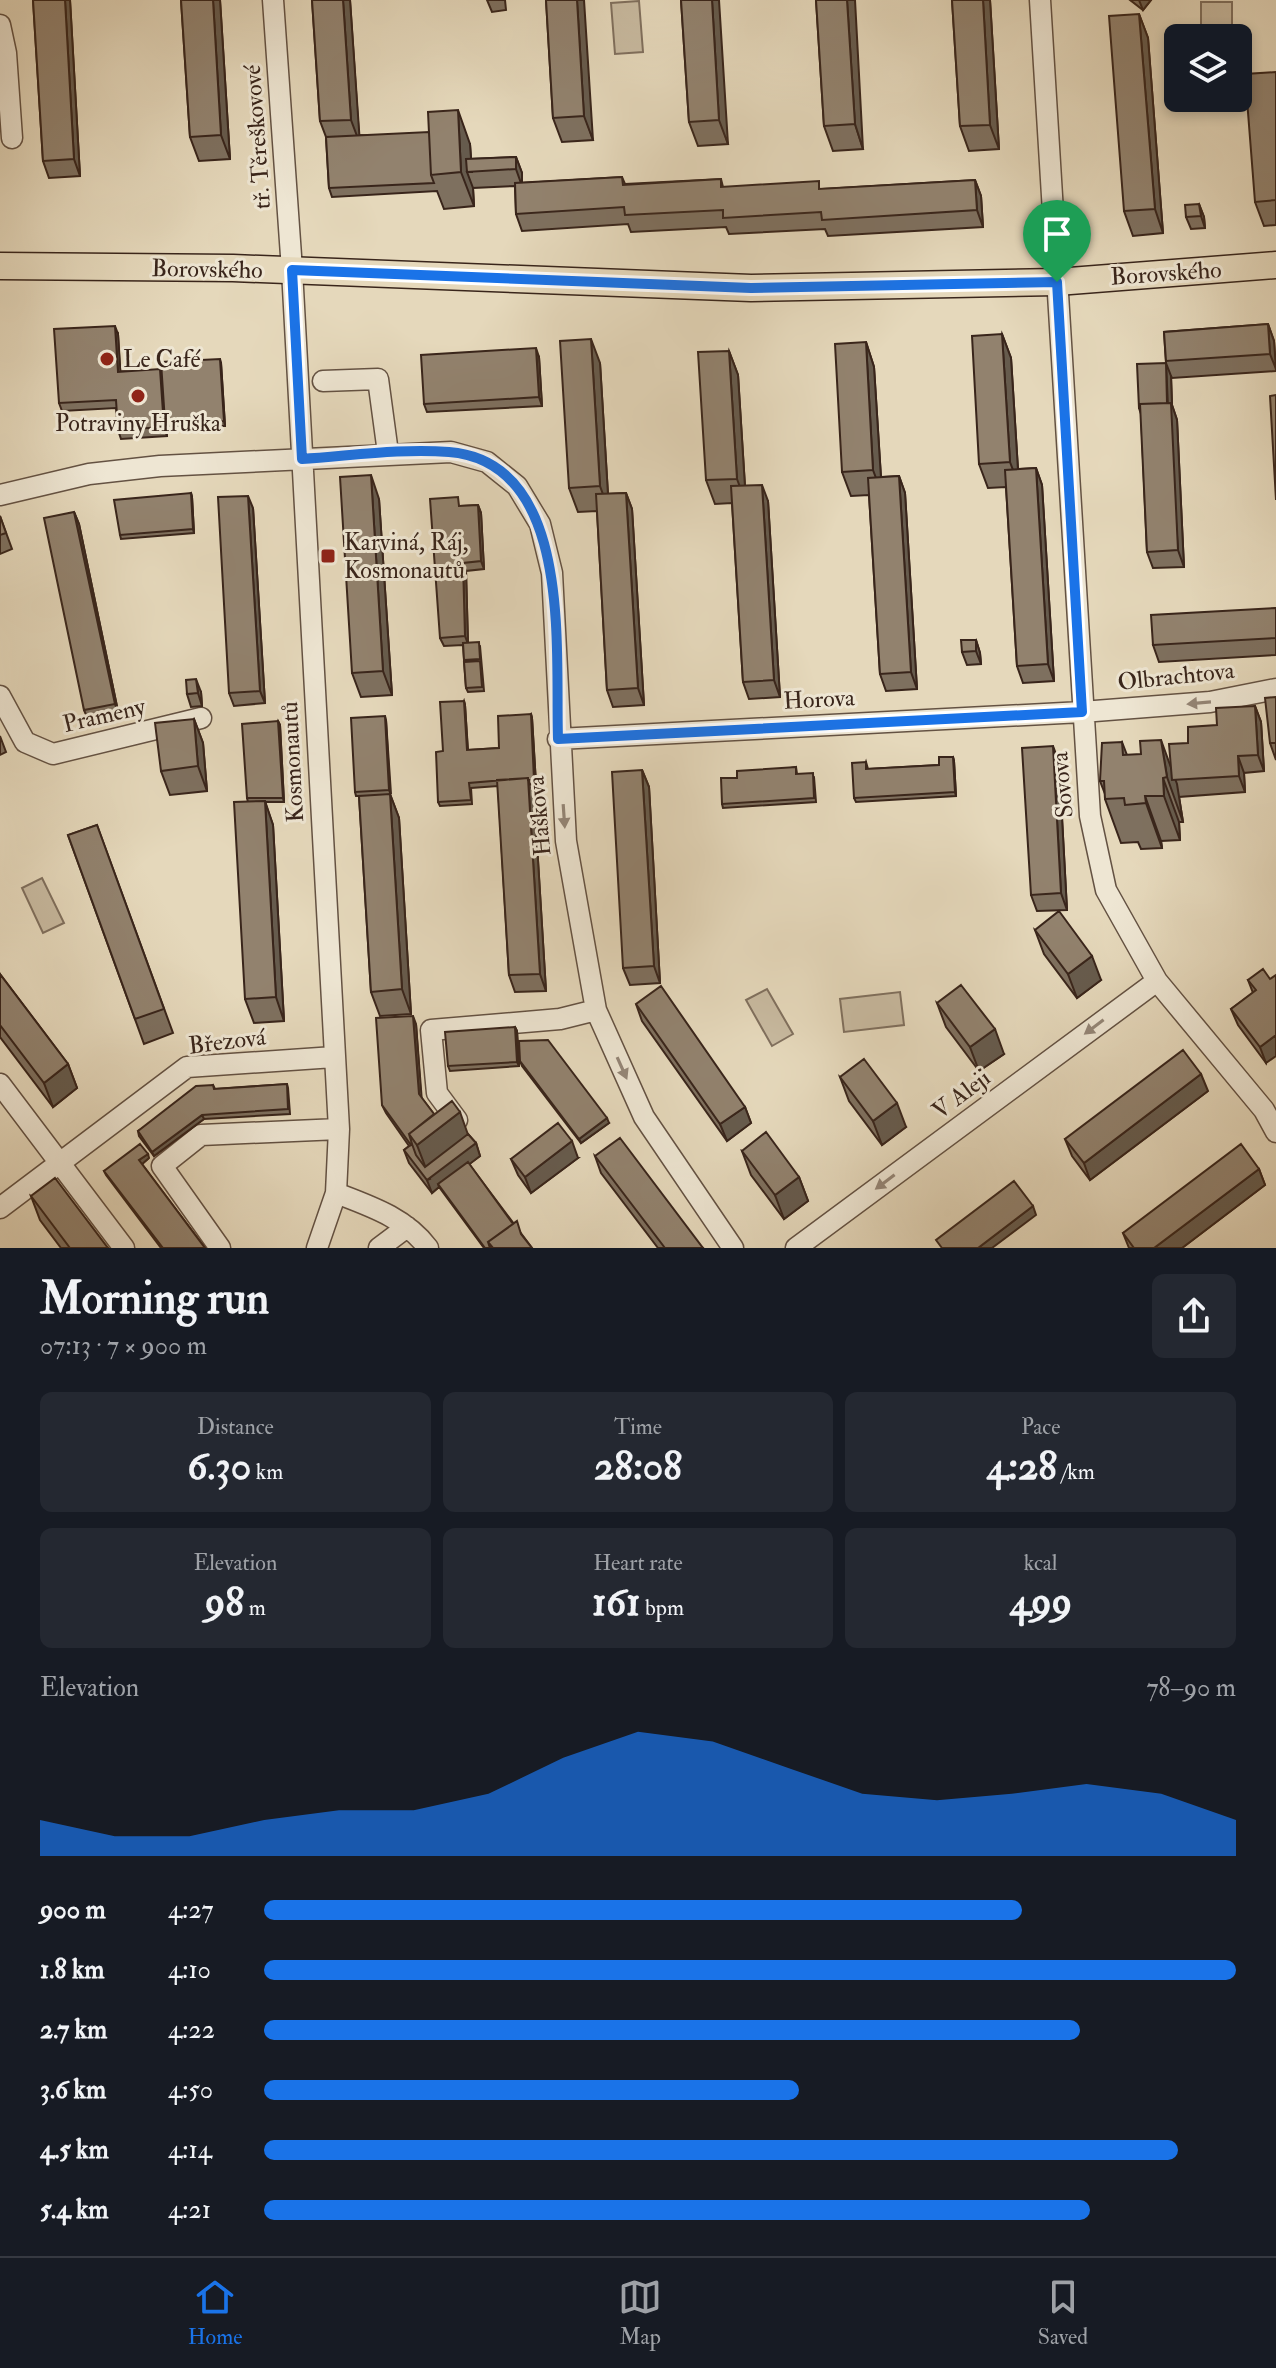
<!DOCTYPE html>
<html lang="en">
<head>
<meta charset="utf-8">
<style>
	:root { --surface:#171b24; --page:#242831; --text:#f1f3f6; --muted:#9ea1a6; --line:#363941; --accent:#1a73e8 }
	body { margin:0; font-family:"IM FELL Double Pica",serif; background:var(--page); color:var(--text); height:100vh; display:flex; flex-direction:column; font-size:30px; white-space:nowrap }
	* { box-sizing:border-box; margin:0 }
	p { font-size:26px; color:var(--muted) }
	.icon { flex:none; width:44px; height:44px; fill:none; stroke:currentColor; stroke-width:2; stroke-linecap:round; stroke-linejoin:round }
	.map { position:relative; height:1248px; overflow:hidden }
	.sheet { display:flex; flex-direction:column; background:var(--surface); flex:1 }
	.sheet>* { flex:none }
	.controls { position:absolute; left:1164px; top:24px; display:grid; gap:16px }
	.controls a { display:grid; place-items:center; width:88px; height:88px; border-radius:12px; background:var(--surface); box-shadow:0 4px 12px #0003; font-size:40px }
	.pin { position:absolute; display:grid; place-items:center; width:68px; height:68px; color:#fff; margin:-82px -34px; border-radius:50% 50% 50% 0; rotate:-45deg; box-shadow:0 0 8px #0007 }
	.pin .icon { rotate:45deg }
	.round { display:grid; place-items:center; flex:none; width:84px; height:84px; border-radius:12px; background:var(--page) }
	.summary { display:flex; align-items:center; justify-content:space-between; height:136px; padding:0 40px }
	h1 { font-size:44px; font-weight:800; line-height:60px }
	.stats { display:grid; grid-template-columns:repeat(3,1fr); gap:12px; height:136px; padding:8px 40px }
	.stats div { display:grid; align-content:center; border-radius:12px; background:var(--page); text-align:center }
	.stats b { font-size:40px; font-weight:800 }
	.stats small { font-size:22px; font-weight:400 }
	.stats p { font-size:22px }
	.chart { height:224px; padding:16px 40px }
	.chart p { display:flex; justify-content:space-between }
	.chart svg { width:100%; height:144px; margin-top:8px; fill:var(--accent); opacity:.7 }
	ul { padding:0 40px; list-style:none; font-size:26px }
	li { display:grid; grid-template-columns:128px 96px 1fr; align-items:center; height:60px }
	li i { height:20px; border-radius:10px; background:var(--accent) }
	.dock { display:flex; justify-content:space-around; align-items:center; height:112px; border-top:2px solid var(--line); background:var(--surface); font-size:22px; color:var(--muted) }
	.dock a { display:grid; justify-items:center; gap:4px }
	.dock .current { color:var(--accent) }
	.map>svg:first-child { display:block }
	.green { fill:#c8baa0; stroke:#80705e; stroke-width:2 }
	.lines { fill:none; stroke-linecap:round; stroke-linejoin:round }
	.minor-casing { stroke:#645243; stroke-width:23 }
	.major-casing { stroke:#39251b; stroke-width:29 }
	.minor { stroke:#eee6d3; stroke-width:20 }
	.major { stroke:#e5d8bb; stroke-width:26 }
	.wall { fill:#7e705f; stroke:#39251b; stroke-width:2 }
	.shaded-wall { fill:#665b4d; stroke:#39251b; stroke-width:2 }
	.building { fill:#92826e; stroke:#39251b; stroke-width:2 }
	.oneway { fill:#948677 }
	.route-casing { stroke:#fff; stroke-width:16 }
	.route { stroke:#1a73e8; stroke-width:10 }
	.poi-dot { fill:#8f2418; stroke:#eee6d3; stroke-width:3 }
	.labels { text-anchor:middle; stroke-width:6; stroke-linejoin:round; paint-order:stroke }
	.street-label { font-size:24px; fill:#39251b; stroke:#eee6d3 }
	.poi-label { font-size:24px; fill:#39251b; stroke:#eee6d3; text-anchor:start }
</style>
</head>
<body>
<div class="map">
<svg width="1276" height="1248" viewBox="0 0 1276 1248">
	<rect width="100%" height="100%" fill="#e5d8bb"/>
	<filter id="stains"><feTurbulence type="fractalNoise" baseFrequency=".0025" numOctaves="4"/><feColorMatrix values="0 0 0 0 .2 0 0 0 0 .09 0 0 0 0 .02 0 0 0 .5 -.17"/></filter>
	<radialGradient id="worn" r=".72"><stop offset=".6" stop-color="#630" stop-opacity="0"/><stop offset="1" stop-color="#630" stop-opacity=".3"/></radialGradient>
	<path class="green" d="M639 1 643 52 615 54 611 3Z
		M1201 2H1232V38H1201Z
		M42 878 64 923 43 933 22 888Z
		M767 989 793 1034 772 1046 746 1000Z
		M900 992 904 1025 844 1032 840 999Z"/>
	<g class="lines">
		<g class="minor-casing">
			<path id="minor" d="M273 0 292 270 339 1129 336 1193 317 1248
				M1040 0 1090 816 1106 890 1157 981 1264 1110 1276 1132
				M0 25 6 53 12 138
				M323 381 378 379 388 453
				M0 495 89 474 160 466 451 452 487 462 517 486 540 524 552 573 566 841 596 1010 644 1117 733 1248
				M0 696 25 742 53 754 201 718
				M558 739 1082 712 1210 702 1276 689
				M0 1084 124 1248
				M457 1120 437 1093 431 1030 560 1019 596 1010
				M336 1193C370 1206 406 1218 428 1248
				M0 1208 187 1067 334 1057
				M220 1248 162 1166 201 1135 339 1129
				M379 1248 407 1227
				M796 1248 1157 981"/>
		</g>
		<g class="major-casing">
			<path id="major" d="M0 266 233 268 751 288 1057 282 1276 265"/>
		</g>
		<use href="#minor" class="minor"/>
		<use href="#major" class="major"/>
	</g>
	<path class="wall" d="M33 0H70L80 176 49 178 43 161Z
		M181 0H220L230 159 199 161 190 137Z
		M312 0H350L359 135 470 144 471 159 516 157 522 173V183L622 177 625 184 721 179 723 187 822 189 975 180 981 196 983 227 828 236 825 229 729 234 726 227 631 232 628 224 522 231 516 214 515 186 473 188 474 206 444 209 437 191 332 197 329 188 326 137 320 121Z
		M487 0H505L506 10 492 12Z
		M546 0 593 140 562 142 553 118Z
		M681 0 728 144 698 146 689 122Z
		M816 0 863 149 833 151 824 126Z
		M952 0H990L999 149 969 151 960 126Z
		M1130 0H1151L1143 10Z
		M1139 14 1148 38 1163 233 1133 236 1124 211Z
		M1276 72V225L1264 226 1255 202Z
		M1199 204 1204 217 1205 228 1191 229 1186 217Z
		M1268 324 1274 341 1276 371 1172 378 1171 376 1172 405 1177 420 1184 567 1153 568 1147 552 1141 414 1139 408 1166 363 1164 332Z
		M118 334 120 371 162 373 221 363 225 426H166L167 436 121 439 118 430 116 408 62 411 59 403Z
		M1002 334 1011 358 1018 469 1036 468 1042 485 1054 681 1023 683 1017 666 1006 487 988 488 979 464Z
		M866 342 874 367 881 477 899 476 905 493 917 689 886 691 880 674 869 495 851 496 842 472Z
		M729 351 738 375 745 486 768 501 780 697 749 699 743 682 732 503 715 504 706 480Z
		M539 357 542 406 427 412 424 404Z
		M600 363 608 494 626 493 632 509 644 705 613 707 607 690 597 511 578 512 569 488Z
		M191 493 192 497 194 533 121 539 120 535Z
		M379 499 392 695 361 697 352 673Z
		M478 505 481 513 484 569 466 571 468 643 480 646 484 691 468 692 466 688 463 645 444 646 440 638 461 506Z
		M253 508 265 703 234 706 229 693Z
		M74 512 79 524 119 716 89 722 84 710Z
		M0 516 12 549 0 554Z
		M1276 608V655L1159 662 1153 645Z
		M976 640 980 653 981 664 967 665 962 652Z
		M201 692 202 706 191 707 187 694Z
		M1276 697V760L1270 743Z
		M464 701 465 705 468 750 499 748 531 714 532 718 536 784H530L534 795 546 991 515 992 509 975 498 786 471 788 472 804 440 806 438 802 443 751Z
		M1255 706 1261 722 1264 771 1244 773 1245 792 1179 797 1183 822H1179L1180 840 1161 841 1162 848 1141 849 1138 842 1121 843 1105 799V794L1100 781 1122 742 1127 755 1171 767 1188 743 1217 725Z
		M194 719 203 743 207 791 170 795 161 771Z
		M386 720 390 794 399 818 411 1014 380 1016 371 992 359 796H356L355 792Z
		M278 721 280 725 284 802H265L273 825 284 1021 254 1023 245 999 248 802 247 798Z
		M0 736 6 752 0 755Z
		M953 757 954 761 956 796 856 802 854 798 866 762 868 769 939 765Z
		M1059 762 1067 910 1037 911 1031 895Z
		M796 767 797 774 814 777 816 802 723 808 722 804 737 778Z
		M642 770 649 787 660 983 630 985 623 968Z
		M97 825 173 1033 144 1044 68 835Z
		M1035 930 1101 980 1077 998 1044 954Z
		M0 974 68 1064 77 1088 53 1107 0 1037Z
		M1270 979 1266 1063 1238 1025 1231 1009 1253 993 1248 980Z
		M937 1003 1004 1054 979 1071 946 1027Z
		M636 1004 745 1107 751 1123 727 1141 642 1021Z
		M416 1024 421 1097 434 1114 468 1134 476 1143 480 1156 469 1164 532 1248H484L439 1187 432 1193 409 1163 404 1150 409 1146 386 1113 382 1105Z
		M515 1027 517 1031 519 1066 450 1071 448 1066Z
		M520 1061 609 1123 581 1143 522 1066Z
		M840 1077 906 1127 882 1145 849 1101Z
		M287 1084 288 1088 290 1114 204 1119 154 1156 139 1136 138 1131 213 1085 215 1089Z
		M1208 1091 1090 1180 1072 1156 1065 1139Z
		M742 1151 799 1177 808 1201 784 1219 751 1175Z
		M595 1156 703 1248H658L601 1173Z
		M149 1158 142 1164 205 1248H161L106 1175 104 1171Z
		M578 1158 531 1193 518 1175 511 1159Z
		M1259 1169 1265 1185 1182 1248H1129L1123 1233Z
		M31 1196 108 1248H61L40 1220Z"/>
	<path class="shaded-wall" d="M65 0H70L80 176 74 159Z
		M213 0H220L230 159 221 135Z
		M343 0H350L360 144 351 120Z
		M577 0H584L593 140 584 116Z
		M712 0H719L728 144 719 120Z
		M847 0H855L863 149 855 124Z
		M983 0H990L999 149 990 125Z
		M1139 0H1151L1143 10Z
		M1139 14 1148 38 1163 233 1155 209Z
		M458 110 470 144 472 172H467L473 188 474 206 461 172Z
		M516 157 522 173V186L516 169Z
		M975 180 981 196 983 227 977 210Z
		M1199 204 1204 217 1205 228 1201 216Z
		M1268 324 1274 341 1276 369 1270 354Z
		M115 326 118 334 121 380 118 372Z
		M1002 334 1011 358 1019 486 1010 462Z
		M591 339 600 363 609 511 600 486Z
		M866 342 874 367 882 494 873 470Z
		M536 348 539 357 542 406 539 397Z
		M729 351 738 375 746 503 737 479Z
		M220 359 221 363 225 426 224 421Z
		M1166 363 1171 376 1172 405 1177 420 1184 567 1178 550 1168 407Z
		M160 369 163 377 165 422 167 436 164 427Z
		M1036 468 1042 485 1054 681 1048 664Z
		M371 475 379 499 392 695 383 671Z
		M899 476 905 493 917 689 911 672Z
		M762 485 768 501 780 697 774 680Z
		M191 493 192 497 194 533 193 529Z
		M626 493 632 509 644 705 638 688Z
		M248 496 253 508 265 703 260 691Z
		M478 505 481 513 484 569 481 561Z
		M74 512 79 524 119 716 115 704Z
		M463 563 466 571 468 644 465 636Z
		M976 640 980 653 981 664 976 651Z
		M196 679 201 692 202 706 198 693Z
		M464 701 465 705 468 754 467 750Z
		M1255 706 1261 722 1264 771 1258 755Z
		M531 714 532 718 536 784 534 780Z
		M385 716 386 720 391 794 389 790Z
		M194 719 203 743 207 791 198 766Z
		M278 721 280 725 284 802 283 798Z
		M1161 740 1177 784 1183 822 1167 777Z
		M1053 746 1059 762 1067 910 1061 893Z
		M1238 756 1244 773 1245 792 1239 776Z
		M953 757 954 761 956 796 955 792Z
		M642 770 649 787 660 983 654 966Z
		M528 778 534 795 546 991 540 974Z
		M1163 778 1179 822 1180 840 1164 796Z
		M390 794 399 818 411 1014 402 989Z
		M1145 796 1161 841 1162 848 1146 803Z
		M265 801 273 825 284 1021 276 997Z
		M1092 956 1101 980 1077 998 1068 974Z
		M413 1016 416 1024 422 1102 419 1094Z
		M515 1027 517 1031 519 1066 517 1062Z
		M995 1029 1004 1054 979 1071 970 1047Z
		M1276 1035V1056L1266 1063 1260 1047Z
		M68 1064 77 1088 53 1107 44 1083Z
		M1201 1074 1208 1091 1090 1180 1084 1163Z
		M897 1103 906 1127 882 1145 873 1121Z
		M745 1107 751 1123 727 1141 720 1124Z
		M460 1112 472 1146 476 1143 480 1156 440 1187 438 1184 439 1187 432 1193 427 1180 430 1179 417 1145Z
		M202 1115 204 1119 154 1156 152 1152Z
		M607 1118 609 1123 581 1143 579 1139Z
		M572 1141 578 1158 531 1193 525 1177Z
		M148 1154 149 1158 141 1165 139 1160Z
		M1259 1169 1265 1185 1182 1248H1154Z
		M799 1177 808 1201 784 1219 775 1195Z
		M1033 1206 1036 1215 992 1248H978Z"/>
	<path class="building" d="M33 0H65L74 159 43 161Z
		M181 0H213L221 135 190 137Z
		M312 0H343L351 120 320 121Z
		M546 0H577L584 116 553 118Z
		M681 0H712L719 120 689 122Z
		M816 0H847L855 124 824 126Z
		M952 0H983L990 125 960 126Z
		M1139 14 1155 209 1124 211 1109 16Z
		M1276 72V200L1255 202 1245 74Z
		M458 110 461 172 431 175 428 112Z
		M429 132 431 175 434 183 329 188 326 137Z
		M516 157V169L467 172 466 159Z
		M622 177 623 185 721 179V187L819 181V189L975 180 977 210 822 220 821 212 723 218V210L625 215 624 207 516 214 515 183Z
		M1199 204 1201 216 1186 217 1185 205Z
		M1268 324 1270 354 1166 361 1164 332Z
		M115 326 118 372 160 369 164 427 118 430 116 400 59 403 54 329Z
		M1002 334 1010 462 979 464 972 336Z
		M591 339 600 486 569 488 560 341Z
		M866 342 873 470 842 472 835 344Z
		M536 348 539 397 424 404 421 355Z
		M729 351 737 479 706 480 698 352Z
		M220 359 224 421 165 422 161 362Z
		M1166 363 1167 403 1140 404V408H1139L1137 364Z
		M1276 395V500L1270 396Z
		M1171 403 1178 550 1147 552 1140 404Z
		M1036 468 1048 664 1017 666 1005 470Z
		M371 475 383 671 352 673 340 477Z
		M899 476 911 672 880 674 868 478Z
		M762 485 774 680 743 682 731 486Z
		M191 493 193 529 120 535 114 500Z
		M626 493 638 688 607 690 596 494Z
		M248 496 260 691 229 693 218 497Z
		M458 497 459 506 478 505 481 561 463 563 465 636 440 638 430 499Z
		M74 512 115 704 84 710 44 518Z
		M0 516 6 533 0 535Z
		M1276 608V638L1153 645 1151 615Z
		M961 640H976V651L962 652Z
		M479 642 480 659 464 660 463 643Z
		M480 661 482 687 466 688 464 662Z
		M196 679 198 693 187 694 186 680Z
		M1276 697V743H1270L1265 698Z
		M464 701 467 750 499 748 498 716 531 714 534 780H528V778L469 783 471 800 438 802 436 752 443 751 440 702Z
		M1255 706 1258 755 1238 756 1239 776 1172 780 1169 744 1188 743V727L1217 725 1216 708Z
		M385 716 389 790 355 792 351 718Z
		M194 719 198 766 161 771 155 723Z
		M278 721 283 798H247L242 724Z
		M1161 740 1167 777 1163 778 1164 796H1145L1146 803 1125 805 1124 798 1105 799 1104 781H1100L1102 743 1122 742 1123 755 1141 754 1140 741Z
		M1053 746 1061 893 1031 895 1022 748Z
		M939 757H953L955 792 854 798 852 763 866 762V769L939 765Z
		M796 767V774L813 773 814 798 722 804 721 778H737V771Z
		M642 770 654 966 623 968 612 772Z
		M528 778 540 974 509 975 497 780Z
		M390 794 402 989 371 992 359 796Z
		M265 801 276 997 245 999 234 802Z
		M97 825 164 1009 135 1019 68 835Z
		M1059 911 1092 956 1068 974 1035 930Z
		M1263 969 1270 979 1276 975V1035L1260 1047 1231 1009 1256 990 1248 980Z
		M0 974 68 1064 44 1083 0 1025Z
		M961 985 995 1029 970 1047 937 1003Z
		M661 986 745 1107 720 1124 636 1004Z
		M413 1016 419 1094 434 1114 409 1134 412 1144 411 1145 382 1105 376 1018Z
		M515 1027 517 1062 448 1066 445 1032Z
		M548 1040 607 1118 579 1139 520 1061 519 1041Z
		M1183 1050 1201 1074 1084 1163 1065 1139Z
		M864 1059 897 1103 873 1121 840 1077Z
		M287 1084 288 1109 202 1115 152 1152 138 1131 196 1086 213 1085 214 1089Z
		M452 1101 460 1112 417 1145 409 1134Z
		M558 1123 572 1141 525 1177 511 1159Z
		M766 1132 799 1177 775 1195 742 1151Z
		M468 1134 476 1143 427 1180 404 1150 412 1144 416 1155 425 1167Z
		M620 1138 703 1248H665L595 1156Z
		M140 1144 148 1154 139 1160 205 1248H163L104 1171Z
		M1241 1144 1259 1169 1154 1248H1134L1123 1233Z
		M468 1162 513 1224 488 1242 490 1248H485L438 1184Z
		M55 1178 108 1248H70L31 1196Z
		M1014 1181 1033 1206 978 1248H942L936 1240Z
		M517 1221 521 1234 532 1248H493L488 1242Z"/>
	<defs><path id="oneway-solid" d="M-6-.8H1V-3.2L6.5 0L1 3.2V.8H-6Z" transform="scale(2)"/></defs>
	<g class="oneway">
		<use href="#oneway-solid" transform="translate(1199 703) rotate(175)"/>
		<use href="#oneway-solid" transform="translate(564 816) rotate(86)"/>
		<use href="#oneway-solid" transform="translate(1094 1027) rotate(143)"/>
		<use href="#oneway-solid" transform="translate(622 1068) rotate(66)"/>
		<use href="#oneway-solid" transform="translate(885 1182) rotate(143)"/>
	</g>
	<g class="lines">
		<g class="route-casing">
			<path id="route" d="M292 270 751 288 1057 282 1082 712 558 739C555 651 574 462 449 452 401 448 350 456 302 459Z"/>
		</g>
		<use href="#route" class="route"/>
	</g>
	<g class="poi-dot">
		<circle cx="107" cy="359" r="8"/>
		<circle cx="138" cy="396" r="8"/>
		<rect x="320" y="548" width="16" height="16" rx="4"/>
	</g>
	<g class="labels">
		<g class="street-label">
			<text transform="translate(257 137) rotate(-94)" y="8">tř. Těreškovové</text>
			<text transform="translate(207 269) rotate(1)" y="8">Borovského</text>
			<text transform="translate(1166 273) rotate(-4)" y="8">Borovského</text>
			<text transform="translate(1176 676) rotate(-6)" y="8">Olbrachtova</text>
			<text transform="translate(819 699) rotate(-3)" y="8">Horova</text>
			<text transform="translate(104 715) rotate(-13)" y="8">Prameny</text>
			<text transform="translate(292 762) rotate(-93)" y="8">Kosmonautů</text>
			<text transform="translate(1062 785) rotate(-95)" y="8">Sovova</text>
			<text transform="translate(539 816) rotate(-95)" y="8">Haškova</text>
			<text transform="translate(227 1041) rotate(-7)" y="8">Březová</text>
			<text transform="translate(961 1094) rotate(-37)" y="8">V Aleji</text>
		</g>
		<g class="poi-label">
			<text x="123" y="367">Le Café</text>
			<text x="138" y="431" text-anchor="middle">Potraviny Hruška</text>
			<text x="344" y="550">Karviná, Ráj,<tspan x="344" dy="28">Kosmonautů</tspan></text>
		</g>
	</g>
	<rect width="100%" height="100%" filter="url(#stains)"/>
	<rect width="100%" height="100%" fill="url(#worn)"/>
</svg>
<div class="controls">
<a><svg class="icon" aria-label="layers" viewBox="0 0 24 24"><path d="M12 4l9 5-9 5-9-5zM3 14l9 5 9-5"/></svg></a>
</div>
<div class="pin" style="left:1057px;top:282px;background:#1e9e55"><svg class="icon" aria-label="arrive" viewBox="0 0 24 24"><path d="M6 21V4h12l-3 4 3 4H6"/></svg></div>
</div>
<section class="sheet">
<div class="summary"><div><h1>Morning run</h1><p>07:13 · 7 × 900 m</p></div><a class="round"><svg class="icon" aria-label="share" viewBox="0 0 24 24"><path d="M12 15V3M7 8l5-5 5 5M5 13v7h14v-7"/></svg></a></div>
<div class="stats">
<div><p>Distance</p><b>6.30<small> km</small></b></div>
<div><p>Time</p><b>28:08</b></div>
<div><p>Pace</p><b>4:28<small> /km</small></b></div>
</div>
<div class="stats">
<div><p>Elevation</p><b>98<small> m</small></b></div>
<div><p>Heart rate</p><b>161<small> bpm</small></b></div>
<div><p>kcal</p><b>499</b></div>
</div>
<div class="chart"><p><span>Elevation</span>78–90 m</p>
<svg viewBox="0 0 160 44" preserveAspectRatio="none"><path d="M0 44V33L10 38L20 38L30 33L40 30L50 30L60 25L70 14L80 6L90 9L100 17L110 25L120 27L130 25L140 22L150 25L160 33V44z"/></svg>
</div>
<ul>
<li><b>900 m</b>4:27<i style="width:78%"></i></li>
<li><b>1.8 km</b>4:10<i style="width:100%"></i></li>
<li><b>2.7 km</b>4:22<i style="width:84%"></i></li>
<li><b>3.6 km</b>4:50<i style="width:55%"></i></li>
<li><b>4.5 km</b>4:14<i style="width:94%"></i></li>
<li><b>5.4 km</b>4:21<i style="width:85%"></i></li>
</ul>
</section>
<nav class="dock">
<a class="current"><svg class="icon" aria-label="home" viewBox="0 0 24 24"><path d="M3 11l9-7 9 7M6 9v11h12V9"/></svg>Home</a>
<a><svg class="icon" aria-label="map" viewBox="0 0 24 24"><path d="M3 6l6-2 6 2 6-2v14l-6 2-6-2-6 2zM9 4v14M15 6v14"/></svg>Map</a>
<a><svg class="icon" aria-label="saved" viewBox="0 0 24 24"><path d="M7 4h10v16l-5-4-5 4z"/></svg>Saved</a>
</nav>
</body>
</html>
